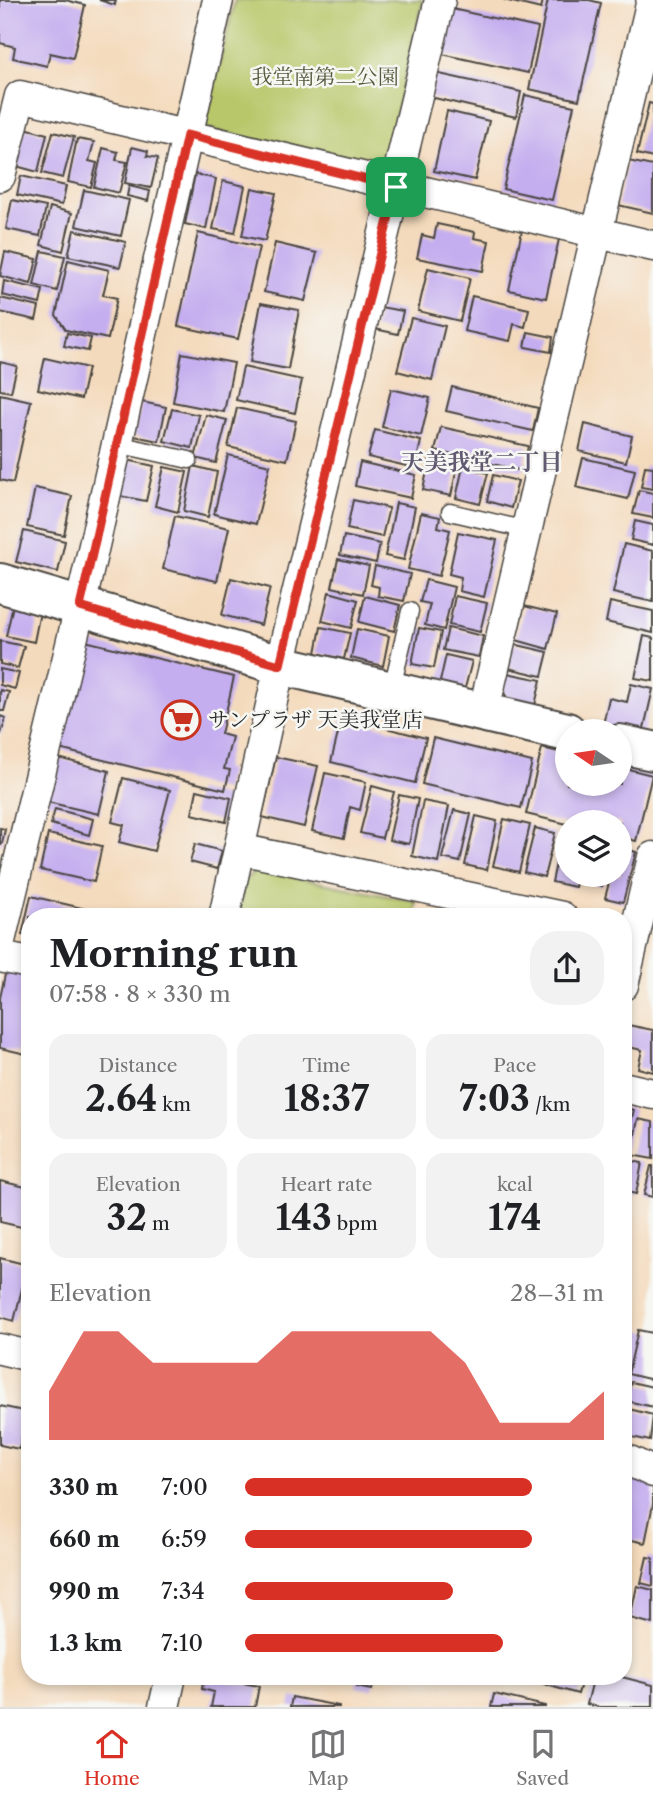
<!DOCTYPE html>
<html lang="en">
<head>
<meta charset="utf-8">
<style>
	:root { --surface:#fff; --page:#f2f2f2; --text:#202124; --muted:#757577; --line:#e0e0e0; --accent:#d93025 }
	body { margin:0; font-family:"Libre Caslon Text","Noto Serif JP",serif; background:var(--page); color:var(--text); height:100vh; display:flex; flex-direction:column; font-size:26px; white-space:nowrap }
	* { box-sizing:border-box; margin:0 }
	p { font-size:23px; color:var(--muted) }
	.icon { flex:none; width:38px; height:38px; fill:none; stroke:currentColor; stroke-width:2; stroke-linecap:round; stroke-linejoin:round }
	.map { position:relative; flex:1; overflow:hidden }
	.details { position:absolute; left:21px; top:908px; width:611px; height:777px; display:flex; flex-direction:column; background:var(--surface); border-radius:28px; box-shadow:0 4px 10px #0003 }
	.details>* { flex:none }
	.needle { width:46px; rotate:283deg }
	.tools { position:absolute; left:555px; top:719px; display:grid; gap:14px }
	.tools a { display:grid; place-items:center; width:77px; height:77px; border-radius:50%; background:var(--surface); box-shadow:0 4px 10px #0003; font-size:35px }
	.pin { position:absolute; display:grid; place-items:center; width:60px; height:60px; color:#fff; margin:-30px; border-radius:14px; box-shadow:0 4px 10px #0006 }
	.round { display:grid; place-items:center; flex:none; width:74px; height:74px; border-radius:28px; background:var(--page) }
	.summary { display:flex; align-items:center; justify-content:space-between; height:119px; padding:0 28px }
	h1 { font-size:38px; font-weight:700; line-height:52px }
	.stats { display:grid; grid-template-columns:repeat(3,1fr); gap:10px; height:119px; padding:7px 28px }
	.stats div { display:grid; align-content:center; border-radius:18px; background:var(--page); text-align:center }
	.stats b { font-size:35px; font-weight:700 }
	.stats small { font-size:19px; font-weight:400 }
	.stats p { font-size:19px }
	.chart { height:196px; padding:14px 28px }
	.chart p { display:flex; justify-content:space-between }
	.chart svg { width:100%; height:126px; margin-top:7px; fill:var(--accent); opacity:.7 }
	ul { padding:0 28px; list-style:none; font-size:23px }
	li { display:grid; grid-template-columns:112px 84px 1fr; align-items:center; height:52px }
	li i { height:18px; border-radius:9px; background:var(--accent) }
	.dock { display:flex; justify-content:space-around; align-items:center; height:98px; border-top:2px solid var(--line); background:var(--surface); font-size:19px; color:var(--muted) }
	.dock a { display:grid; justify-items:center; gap:4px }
	.dock .current { color:var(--accent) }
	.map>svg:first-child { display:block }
	.green { fill:#b8c769; stroke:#72794a; stroke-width:2 }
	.building { fill:#c5aeef }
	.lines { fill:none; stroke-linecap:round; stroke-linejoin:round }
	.lane-casing { stroke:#494541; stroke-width:19 }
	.street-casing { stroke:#494541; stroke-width:33 }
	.secondary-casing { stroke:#494541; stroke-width:42 }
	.lane { stroke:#fff; stroke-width:16 }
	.street { stroke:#fff; stroke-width:30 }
	.secondary { stroke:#fff; stroke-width:38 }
	.route-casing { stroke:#fff; stroke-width:14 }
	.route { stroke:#d93025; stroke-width:9 }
	.labels { text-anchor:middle; stroke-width:5; stroke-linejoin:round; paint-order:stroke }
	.park-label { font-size:21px; fill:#555a3e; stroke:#f6f6f2 }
	.poi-label { font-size:21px; fill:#2b2b2b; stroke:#f6f6f2; text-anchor:start }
	.neighbourhood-label { font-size:23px; font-weight:bold; fill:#615970; stroke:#f6f6f2 }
</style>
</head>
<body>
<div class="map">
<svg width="653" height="1707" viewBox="0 0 653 1707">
	<rect width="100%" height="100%" fill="#f6f6f2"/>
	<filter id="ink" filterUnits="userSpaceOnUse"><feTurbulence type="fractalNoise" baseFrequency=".0143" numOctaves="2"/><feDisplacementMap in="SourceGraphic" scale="14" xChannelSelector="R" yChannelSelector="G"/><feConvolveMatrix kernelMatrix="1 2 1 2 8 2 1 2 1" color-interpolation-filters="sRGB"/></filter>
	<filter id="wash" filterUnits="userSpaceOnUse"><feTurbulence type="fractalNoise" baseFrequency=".00686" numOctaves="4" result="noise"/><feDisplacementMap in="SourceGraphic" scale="28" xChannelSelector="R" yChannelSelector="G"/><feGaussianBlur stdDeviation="1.57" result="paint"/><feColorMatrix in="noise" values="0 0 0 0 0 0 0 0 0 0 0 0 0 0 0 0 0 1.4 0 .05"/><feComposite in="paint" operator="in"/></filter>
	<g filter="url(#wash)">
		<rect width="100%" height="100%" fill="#f4dabc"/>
		<path class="green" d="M235 0H423L383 170 204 128Z
			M258 870 417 902 413 917H236L244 880Z"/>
		<g id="blocks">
			<path class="building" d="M0 0H65L85 5 73 58 50 53 47 66 13 58 15 47 0 43Z
				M99 0H116L115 5Z
				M504 0H543L541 9Z
				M548 0H589L601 3 579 100 529 89Z
				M452 9 538 28 528 73 442 54Z
				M435 73 521 92 516 117 430 97Z
				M525 95 574 106 552 200 503 189Z
				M649 103 653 104V158L637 154Z
				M447 111 489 121 475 180 434 171Z
				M25 128 47 134 38 172 16 166Z
				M53 132 74 137 63 178 42 173Z
				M77 139 94 142 89 161 97 163 91 187 68 182Z
				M132 147 148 151 147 156 158 158 151 188 125 183Z
				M103 148 118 152 116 160 127 162 119 193 94 187Z
				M628 161 653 166V213L618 205Z
				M195 174 216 179 206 229 185 224Z
				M21 176 66 186 62 205 17 195Z
				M223 181 245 186 235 233 213 229Z
				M129 186 150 191 148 201 127 196Z
				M252 188 276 193 265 241 242 236Z
				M84 190 129 200 121 236 76 226Z
				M12 200 46 207 40 236 6 229Z
				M50 207 72 213 63 251 41 245Z
				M437 224 475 232 474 238 489 241 483 271 417 258 422 235 434 238Z
				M74 230 126 242 120 267 68 256Z
				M522 230 559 239 546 298 509 290Z
				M198 233 259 247 238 339 178 326Z
				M275 243 317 253 305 301 264 292Z
				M42 251 65 256 57 291 34 285Z
				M5 252 37 259 31 284 0 276Z
				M68 260 109 270 103 295 117 298 108 339 66 330 56 315Z
				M428 268 470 278 460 321 418 311Z
				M4 281 43 290 40 304 2 295Z
				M472 296 529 309 525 327 514 324 510 341 464 331Z
				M0 298 39 307 36 320 0 312Z
				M261 303 299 310 288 369 250 362Z
				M380 307 403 311 398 334 375 329Z
				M411 318 445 326 432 380 397 371Z
				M528 332 553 337 551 352 525 347Z
				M67 333 91 338 88 351 64 346Z
				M182 353 234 363 224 412 173 402Z
				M45 358 88 368 81 399 38 389Z
				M0 362 17 366 11 392 0 390Z
				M243 367 302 380 295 413 236 400Z
				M452 387 538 408 533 431 446 411Z
				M391 389 430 398 421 436 382 427Z
				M0 394 31 401 13 483 0 480Z
				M142 402 166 407 159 441 134 436Z
				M237 408 296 421 287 460 228 447Z
				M172 409 199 415 192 448 164 441Z
				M206 415 227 420 216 463 195 458Z
				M585 424 632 436 626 462 579 451Z
				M441 427 528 446 523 471 435 451Z
				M375 430 421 441 415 468 368 457Z
				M228 455 270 465 256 524 214 514Z
				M430 457 458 463 451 496 423 490Z
				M583 458 635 470 628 499 576 487Z
				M127 460 154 466 146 501 120 496Z
				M360 462 416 475 411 498 355 486Z
				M193 466 217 472 208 517 184 511Z
				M645 466 653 467V489L641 487Z
				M164 467 187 472 178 512 155 506Z
				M463 467 488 473 480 504 456 498Z
				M493 475 518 481 511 508 487 501Z
				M35 488 72 496 64 535 27 527Z
				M639 490 653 493V518L633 514Z
				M353 500 389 508 382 537 347 529Z
				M396 503 415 507 404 560 385 556Z
				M421 513 440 517 438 527 450 530 439 576 408 569Z
				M175 516 229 528 217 581 163 569Z
				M635 521 653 525V545L631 540Z
				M24 531 65 541 58 572 16 562Z
				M458 532 497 540 484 597 459 591 461 577 449 574Z
				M344 536 380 544 376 563 340 555Z
				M624 544 653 551V602L613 593Z
				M338 559 369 566 363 594 332 587Z
				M375 566 410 574 404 601 378 596 379 587 371 585Z
				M231 578 270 588 261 625 222 615Z
				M426 580 454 587 444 630 425 625 430 604 420 602Z
				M329 592 358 600 351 628 322 621Z
				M365 596 400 605 394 631 359 622Z
				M455 596 487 603 480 632 449 625Z
				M14 601 41 607 34 642 6 636Z
				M610 602 653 611V633L606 622Z
				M524 606 557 614 548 649 516 640Z
				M321 627 350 633 344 659 316 653Z
				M419 628 441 632 434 668 412 664Z
				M448 628 483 636 479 657 443 650Z
				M357 629 389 636 383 666 351 658Z
				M644 636 653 638V681L635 678Z
				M0 641 24 646 18 668 0 664Z
				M85 641 234 677 221 734 232 737 224 769 230 770 225 790 59 749Z
				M513 644 548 652 542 676 508 668Z
				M446 655 472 661 464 692 439 686Z
				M0 669 19 673 15 689 0 685Z
				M507 673 541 680 534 709 510 703 503 691Z
				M631 684 653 689 642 737 602 729 609 698 627 702Z
				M0 690 9 692 4 711H0Z
				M0 716 6 718 1 734H0Z
				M342 717 426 738 415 783 331 762Z
				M433 738 532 762 521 808 422 784Z
				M542 748 567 754V784H620V767L652 775 636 841 620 837V822L567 824 526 814Z
				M276 757 318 766 304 827 262 817Z
				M58 758 109 771 99 814 47 802Z
				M325 773 366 782 360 810 350 807 344 838 312 831Z
				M123 778 170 790 154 851 119 842 124 825 112 822Z
				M372 786 394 792 382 838 360 833Z
				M197 790 231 798 226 822 192 814Z
				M399 795 418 799 409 844 389 840Z
				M423 801 449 806 438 862 412 856Z
				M55 809 93 819 89 835 51 824Z
				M454 810 471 814 460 862 442 858Z
				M476 816 497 821 487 870 465 865Z
				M504 819 530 825 519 872 493 866Z
				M0 828 5 829 2 844H0Z
				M535 828 555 833 544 877 524 872Z
				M48 834 102 846 94 882 40 870Z
				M562 835 567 836V875H578L575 887 552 882Z
				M195 844 222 851 217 869 190 862Z
				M620 847 636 852 623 902 605 898 611 875H620Z
				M586 875H605L602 886 585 882Z
				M31 896 86 909 84 917H30V937L22 935Z
				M6 970 30 975V1055L0 1048V998Z
				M628 1025 653 1030V1072L638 1068 642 1050 624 1046Z
				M623 1107 634 1110 624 1151H623Z
				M638 1119 653 1122V1159L631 1155Z
				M623 1159 642 1163 636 1194 623 1191Z
				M651 1166H653V1197L644 1195Z
				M0 1181 30 1188V1229L0 1222Z
				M0 1258 28 1265 14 1321 0 1317Z
				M638 1330 653 1333V1380L628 1374Z
				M631 1382 653 1387V1407L627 1401Z
				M0 1406 28 1412 19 1449 0 1445Z
				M625 1408 653 1415 650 1441 623 1435Z
				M29 1434H30V1451L25 1450Z
				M623 1476 653 1482V1504L645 1543 623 1538Z
				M647 1557 653 1558V1586L641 1583Z
				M637 1586 653 1590V1624L630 1618Z
				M204 1676 259 1686 255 1707H211L214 1692 202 1689Z
				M358 1676H375L372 1690 356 1687Z
				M515 1676H583L578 1694Z
				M594 1676H618L653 1685V1707H598L587 1704Z
				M494 1694 545 1706V1707H491Z
				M292 1697 339 1706V1707H290Z"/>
		</g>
	</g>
	<g filter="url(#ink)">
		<use href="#blocks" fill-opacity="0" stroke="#494541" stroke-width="2"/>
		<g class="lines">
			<g class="lane-casing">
				<path id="lane" d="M117 444 189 460
					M450 512 527 530
					M391 692 410 611"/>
			</g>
			<g class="street-casing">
				<path id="street" d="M0 176 20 96 653 246
					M483 714 652 0
					M239 849 562 917
					M224 917 280 665 440 0
					M0 941 80 607 218 0
					M0 957 30 963
					M623 985 653 857
					M623 1087 653 1094
					M0 1349 30 1356
					M623 1458 653 1472
					M164 1707 171 1676"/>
			</g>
			<g class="secondary-casing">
				<path id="secondary" d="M0 583 280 665 567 732
					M620 744 653 751"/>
			</g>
			<use href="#lane" class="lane"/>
			<use href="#street" class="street"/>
			<use href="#secondary" class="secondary"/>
		</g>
	</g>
	<g class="lines" filter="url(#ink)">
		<g class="route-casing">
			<path id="route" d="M187 135 396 187 280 665 80 607Z"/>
		</g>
		<use href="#route" class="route"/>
	</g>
	<defs>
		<g id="supermarket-ring" transform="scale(2.0125)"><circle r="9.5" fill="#f6f6f2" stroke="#c8321e" stroke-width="1.5"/><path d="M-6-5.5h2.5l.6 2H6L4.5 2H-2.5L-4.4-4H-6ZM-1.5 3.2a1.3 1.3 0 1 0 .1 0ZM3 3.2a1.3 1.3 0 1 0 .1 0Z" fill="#c8321e"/></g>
	</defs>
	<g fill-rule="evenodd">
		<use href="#supermarket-ring" x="181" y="720"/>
	</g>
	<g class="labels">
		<g class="park-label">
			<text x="325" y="84">我堂南第二公園</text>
		</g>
		<g class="poi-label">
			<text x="208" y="727">サンプラザ 天美我堂店</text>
		</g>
		<g class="neighbourhood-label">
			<text x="482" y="470">天美我堂二丁目</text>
		</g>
	</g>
</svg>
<div class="tools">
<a><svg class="needle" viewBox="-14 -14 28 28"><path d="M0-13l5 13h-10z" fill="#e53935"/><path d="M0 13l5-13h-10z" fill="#757577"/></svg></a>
<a><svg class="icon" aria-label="layers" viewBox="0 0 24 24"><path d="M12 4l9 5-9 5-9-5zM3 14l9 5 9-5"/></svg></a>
</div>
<div class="pin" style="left:396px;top:187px;background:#1e9e55"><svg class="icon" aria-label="arrive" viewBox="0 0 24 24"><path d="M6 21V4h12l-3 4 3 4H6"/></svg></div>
<section class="details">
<div class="summary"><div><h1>Morning run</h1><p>07:58 · 8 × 330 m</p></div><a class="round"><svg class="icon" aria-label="share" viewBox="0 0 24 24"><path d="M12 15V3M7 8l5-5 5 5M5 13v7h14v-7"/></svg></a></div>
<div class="stats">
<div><p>Distance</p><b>2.64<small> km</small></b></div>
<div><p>Time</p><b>18:37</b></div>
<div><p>Pace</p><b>7:03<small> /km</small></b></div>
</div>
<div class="stats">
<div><p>Elevation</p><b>32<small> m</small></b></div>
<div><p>Heart rate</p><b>143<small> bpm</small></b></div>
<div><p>kcal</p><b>174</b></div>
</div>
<div class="chart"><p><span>Elevation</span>28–31 m</p>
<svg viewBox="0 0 160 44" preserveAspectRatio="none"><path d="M0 44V27L10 6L20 6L30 17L40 17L50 17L60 17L70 6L80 6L90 6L100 6L110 6L120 17L130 38L140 38L150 38L160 27V44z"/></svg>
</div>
<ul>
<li><b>330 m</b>7:00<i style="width:80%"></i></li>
<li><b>660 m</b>6:59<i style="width:80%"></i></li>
<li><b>990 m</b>7:34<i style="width:58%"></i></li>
<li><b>1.3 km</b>7:10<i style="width:72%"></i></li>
</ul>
</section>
</div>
<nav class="dock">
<a class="current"><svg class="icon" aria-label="home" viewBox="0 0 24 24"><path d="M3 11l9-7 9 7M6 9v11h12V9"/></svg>Home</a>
<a><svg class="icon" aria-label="map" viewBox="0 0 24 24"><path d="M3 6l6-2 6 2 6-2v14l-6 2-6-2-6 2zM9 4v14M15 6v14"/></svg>Map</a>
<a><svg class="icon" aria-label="saved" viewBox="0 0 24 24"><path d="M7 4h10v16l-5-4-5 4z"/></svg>Saved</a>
</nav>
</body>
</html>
